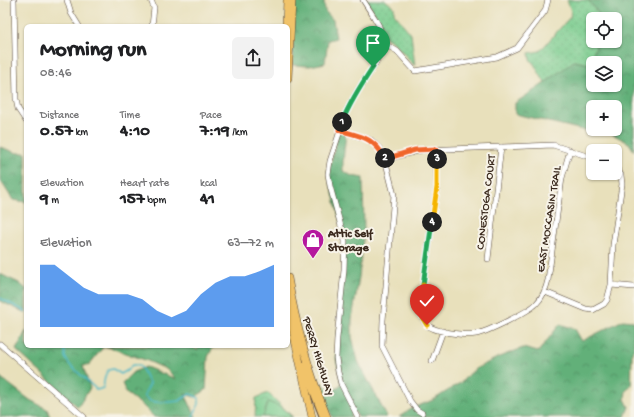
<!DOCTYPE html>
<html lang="en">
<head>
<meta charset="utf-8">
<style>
	:root { --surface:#fff; --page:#f2f2f2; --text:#202124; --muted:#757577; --accent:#1a73e8 }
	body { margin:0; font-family:"Gochi Hand",sans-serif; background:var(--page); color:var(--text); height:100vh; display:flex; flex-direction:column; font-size:15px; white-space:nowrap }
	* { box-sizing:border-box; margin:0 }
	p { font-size:13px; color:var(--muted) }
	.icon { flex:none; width:22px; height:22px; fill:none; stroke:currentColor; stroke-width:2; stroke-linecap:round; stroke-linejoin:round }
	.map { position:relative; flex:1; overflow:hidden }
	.panel { position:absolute; left:24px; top:24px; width:266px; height:324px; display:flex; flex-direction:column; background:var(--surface); border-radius:6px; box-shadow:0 1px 3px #0004 }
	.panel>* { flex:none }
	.tools { position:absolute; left:586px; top:12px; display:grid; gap:8px }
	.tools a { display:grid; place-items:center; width:36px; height:36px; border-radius:6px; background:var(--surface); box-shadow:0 1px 3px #0004; font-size:20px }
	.pin { position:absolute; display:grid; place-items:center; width:34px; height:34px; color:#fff; margin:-41px -17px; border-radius:50% 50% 50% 0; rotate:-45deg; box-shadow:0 0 4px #0007 }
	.pin .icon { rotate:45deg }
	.km { position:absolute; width:20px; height:20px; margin:-10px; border-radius:50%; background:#222; color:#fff; font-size:11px; line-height:20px; text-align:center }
	.round { display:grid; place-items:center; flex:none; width:42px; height:42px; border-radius:6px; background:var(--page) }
	.overview { display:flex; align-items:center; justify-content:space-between; height:68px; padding:0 16px }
	h1 { font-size:22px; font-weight:800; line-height:30px }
	.figures { display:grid; grid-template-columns:repeat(3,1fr); gap:6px; height:68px; padding:4px 16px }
	.figures div { display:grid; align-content:center }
	.figures b { font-size:17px; font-weight:800 }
	.figures small { font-size:11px; font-weight:400 }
	.figures p { font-size:11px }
	.chart { height:112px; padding:8px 16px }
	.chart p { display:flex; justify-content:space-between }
	.chart svg { width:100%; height:72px; margin-top:4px; fill:var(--accent); opacity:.7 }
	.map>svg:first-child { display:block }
	.grass { fill:url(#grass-dots); stroke:#5a7b56 }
	.forest { fill:url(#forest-crowns); stroke:#4e6d4c; fill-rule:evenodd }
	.park { fill:url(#park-crowns); stroke:#5a7b56 }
	.pitch { fill:#79cc8e; stroke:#5a7b56 }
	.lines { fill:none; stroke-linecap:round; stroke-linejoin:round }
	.stream { stroke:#4ebac9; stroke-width:1.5 }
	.minor-casing { stroke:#554536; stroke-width:6 }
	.major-casing { stroke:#554536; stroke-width:8 }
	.highway-casing { stroke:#554536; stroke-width:8 }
	.minor { stroke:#fff; stroke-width:5 }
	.major { stroke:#f1c369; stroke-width:6 }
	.highway { stroke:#f1c369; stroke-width:7 }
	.split-1-casing { stroke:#fff; stroke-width:8 }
	.split-2-casing { stroke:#fff; stroke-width:8 }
	.split-3-casing { stroke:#fff; stroke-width:8 }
	.split-4-casing { stroke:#fff; stroke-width:8 }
	.split-5-casing { stroke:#fff; stroke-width:8 }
	.split-6-casing { stroke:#fff; stroke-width:8 }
	.split-1 { stroke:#22a559; stroke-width:5 }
	.split-2 { stroke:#f0652b; stroke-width:5 }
	.split-3 { stroke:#f0652b; stroke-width:5 }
	.split-4 { stroke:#f5b400; stroke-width:5 }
	.split-5 { stroke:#22a559; stroke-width:5 }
	.split-6 { stroke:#f5b400; stroke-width:5 }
	.labels { text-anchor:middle; stroke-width:4; stroke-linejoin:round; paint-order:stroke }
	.street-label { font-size:12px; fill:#3b2a1e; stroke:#f7f3e8 }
	.poi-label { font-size:12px; font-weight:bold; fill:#3b2a1e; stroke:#f7f3e8; text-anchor:start }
</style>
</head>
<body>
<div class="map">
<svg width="634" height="417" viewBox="0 0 634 417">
	<defs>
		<pattern id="grass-dots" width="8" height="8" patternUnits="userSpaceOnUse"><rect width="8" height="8" fill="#79cc8e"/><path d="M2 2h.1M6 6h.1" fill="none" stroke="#6aaf7a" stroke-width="1.8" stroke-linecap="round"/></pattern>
		<pattern id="forest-crowns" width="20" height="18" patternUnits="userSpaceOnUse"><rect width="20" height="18" fill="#62b079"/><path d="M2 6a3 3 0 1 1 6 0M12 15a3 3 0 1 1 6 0" fill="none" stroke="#528f63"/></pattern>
		<pattern id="park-crowns" width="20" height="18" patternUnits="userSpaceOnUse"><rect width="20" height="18" fill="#79cc8e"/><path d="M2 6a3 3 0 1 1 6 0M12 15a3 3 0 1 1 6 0" fill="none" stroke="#6aaf7a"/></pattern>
	</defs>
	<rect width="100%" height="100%" fill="#f7f3e8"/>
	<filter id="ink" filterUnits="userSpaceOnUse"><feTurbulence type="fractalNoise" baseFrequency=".025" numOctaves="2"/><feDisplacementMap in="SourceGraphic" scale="8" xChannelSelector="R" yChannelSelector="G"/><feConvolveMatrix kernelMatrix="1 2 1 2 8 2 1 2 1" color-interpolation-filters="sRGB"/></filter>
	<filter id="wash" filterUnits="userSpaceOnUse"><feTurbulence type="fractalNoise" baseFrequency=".012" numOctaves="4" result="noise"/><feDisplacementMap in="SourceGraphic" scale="16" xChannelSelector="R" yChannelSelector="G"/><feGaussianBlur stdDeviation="0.9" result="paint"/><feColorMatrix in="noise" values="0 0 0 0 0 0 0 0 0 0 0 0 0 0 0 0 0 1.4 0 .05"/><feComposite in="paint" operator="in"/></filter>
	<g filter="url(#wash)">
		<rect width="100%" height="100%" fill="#e8e0bb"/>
		<path class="grass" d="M366 0H385L394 7V13L411 34 415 66 394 43 384 36 380 21Z
			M567 0H588L599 14V19H593V41H598L589 64 574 61 545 83 534 64 530 60 529 53 540 51 570 17 571 11Z"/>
		<path class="forest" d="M295 0H324L325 11 333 20 336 38 328 40 325 63 310 66 292 65Z
			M588 0H634V151L629 143 605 130 587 131 515 114V103L545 83 574 61 589 64 598 41H615V19H599V14ZM593 63H615V85H593ZM593 107H615V129H593Z
			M339 130 346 132 343 162V171L352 176 363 178 364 230 359 277 352 319V337L358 361 387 417H358L355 412 352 413 351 417H332L319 382 331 390 338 388 341 384 336 358 345 241 328 174Z
			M0 147 17 153H26V202L13 200 0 180Z
			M0 274 19 283 26 289V313L0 301Z
			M623 320 634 321V348L632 352 631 385 626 391 625 399 629 407 625 417H399L413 408 433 400 460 383 475 369 499 357 523 348 538 352 560 324 575 329 582 341Z
			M26 331V346H104L89 365 83 366 90 388 78 407 16 350Z
			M105 346H191L197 350 200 346H212L213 347 208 357 206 390 195 397 185 394 196 417H154L142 405 126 393 122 383 133 372 146 367 176 379 166 369 148 361Z
			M0 377 30 400 47 409 50 417H0Z"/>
		<path class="park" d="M268 393 293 417H255L256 398Z"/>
		<path class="pitch" d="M268 402 281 407 292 417H263Z"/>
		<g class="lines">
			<path class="stream" d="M0 298 26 312
				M60 346 65 350V357L69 364 97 390 103 388 105 376 108 370 113 369 121 374 128 370 132 365H139C144 370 145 378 150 384L145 393V397L150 401 156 402H170L179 401 190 394 199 398V404L193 417"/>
		</g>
	</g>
	<g filter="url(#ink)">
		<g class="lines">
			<g class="minor-casing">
				<path id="minor" d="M14 0 16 99 18 109 26 121
					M67 0 71 13 79 26
					M151 0 154 8 152 26
					M381 42 397 51 415 71 497 57 517 48 545 11 548 0
					M339 130 371 140 379 148 385 159 394 195 383 320 382 346 410 401 417 410 422 413
					M436 149 437 187 420 306C421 312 422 319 426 324 433 332 465 336 476 334 487 332 528 312 536 304 543 297 546 289 548 280L562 178 570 150
					M385 159 422 150 553 145 593 158
					M488 259 501 147
					M611 285 634 287
					M545 292 586 309 593 310 604 304 607 300 611 285 613 245 622 184 621 175 615 166
					M0 344 84 417
					M432 361 443 331
					M358 417 341 384 338 372 336 358 337 338 344 270 345 241 330 186 328 174 330 161 347 110 358 90 376 63 380 49 381 35 379 26 374 17 363 0"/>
			</g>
			<g class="major-casing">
				<path id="major" d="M303 365 323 417"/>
			</g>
			<g class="highway-casing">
				<path id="highway" d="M286 26 287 0
					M288 78 292 0
					M288 278C296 326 309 372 327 417
					M288 309 312 417"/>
			</g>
			<use href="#minor" class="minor"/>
			<use href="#major" class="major"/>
			<use href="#highway" class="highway"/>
		</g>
	</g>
	<g class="lines" filter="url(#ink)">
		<g class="split-1-casing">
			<path id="split-1" d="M342 122C350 102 361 85 373 67"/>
		</g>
		<g class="split-2-casing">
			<path id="split-2" d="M342 122 339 130C361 137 372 136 385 158"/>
		</g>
		<g class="split-3-casing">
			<path id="split-3" d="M385 158V159L415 150 436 149 437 159"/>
		</g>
		<g class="split-4-casing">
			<path id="split-4" d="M432 222 437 187V159"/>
		</g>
		<g class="split-5-casing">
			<path id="split-5" d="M423 285 432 222"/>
		</g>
		<g class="split-6-casing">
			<path id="split-6" d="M423 285C421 300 418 313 427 325"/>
		</g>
		<use href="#split-1" class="split-1"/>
		<use href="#split-2" class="split-2"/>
		<use href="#split-3" class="split-3"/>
		<use href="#split-4" class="split-4"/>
		<use href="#split-5" class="split-5"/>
		<use href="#split-6" class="split-6"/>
	</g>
	<defs>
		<g id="shop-pin" transform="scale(1.15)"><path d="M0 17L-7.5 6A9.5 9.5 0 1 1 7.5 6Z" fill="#b5179e" stroke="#f7f3e8"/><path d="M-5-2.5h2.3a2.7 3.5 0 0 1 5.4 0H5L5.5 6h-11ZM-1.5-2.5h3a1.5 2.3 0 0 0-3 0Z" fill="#fff"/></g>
	</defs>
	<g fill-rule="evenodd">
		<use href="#shop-pin" x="313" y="240"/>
	</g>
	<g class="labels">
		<g class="street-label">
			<text transform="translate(485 202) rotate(-83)" y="4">CONESTOGA COURT</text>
			<text transform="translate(548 219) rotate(-81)" y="4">EAST MOCCASIN TRAIL</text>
			<text transform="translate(319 356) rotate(73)" y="4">PERRY HIGHWAY</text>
		</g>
		<g class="poi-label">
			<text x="328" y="237">Attic Self<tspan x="328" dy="14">Storage</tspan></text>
		</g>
	</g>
</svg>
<div class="tools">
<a><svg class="icon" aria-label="locate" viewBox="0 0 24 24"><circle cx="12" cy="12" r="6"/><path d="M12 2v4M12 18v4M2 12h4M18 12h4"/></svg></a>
<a><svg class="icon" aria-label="layers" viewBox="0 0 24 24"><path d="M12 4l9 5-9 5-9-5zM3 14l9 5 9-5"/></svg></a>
<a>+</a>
<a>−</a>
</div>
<div class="pin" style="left:373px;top:67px;background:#1e9e55"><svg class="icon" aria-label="arrive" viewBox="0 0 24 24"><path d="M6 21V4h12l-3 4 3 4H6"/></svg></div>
<div class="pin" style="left:427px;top:325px;background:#d93025"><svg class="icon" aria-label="check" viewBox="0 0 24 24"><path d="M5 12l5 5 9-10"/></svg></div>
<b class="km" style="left:342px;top:122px">1</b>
<b class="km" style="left:385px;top:158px">2</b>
<b class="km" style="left:437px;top:159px">3</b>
<b class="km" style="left:432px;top:222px">4</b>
<section class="panel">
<div class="overview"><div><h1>Morning run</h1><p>08:46</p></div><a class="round"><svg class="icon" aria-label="share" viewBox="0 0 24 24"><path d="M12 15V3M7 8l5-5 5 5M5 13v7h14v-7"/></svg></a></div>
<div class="figures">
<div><p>Distance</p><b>0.57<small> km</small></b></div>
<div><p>Time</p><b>4:10</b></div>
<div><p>Pace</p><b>7:19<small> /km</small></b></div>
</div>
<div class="figures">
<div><p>Elevation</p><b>9<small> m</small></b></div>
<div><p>Heart rate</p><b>157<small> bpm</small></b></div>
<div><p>kcal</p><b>41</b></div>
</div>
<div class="chart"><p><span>Elevation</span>63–72 m</p>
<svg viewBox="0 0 160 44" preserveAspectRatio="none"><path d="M0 44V6L10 6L20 13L30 20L40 24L50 24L60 24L70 27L80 34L90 38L100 34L110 24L120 17L130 13L140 13L150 10L160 6V44z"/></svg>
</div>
</section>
</div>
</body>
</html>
